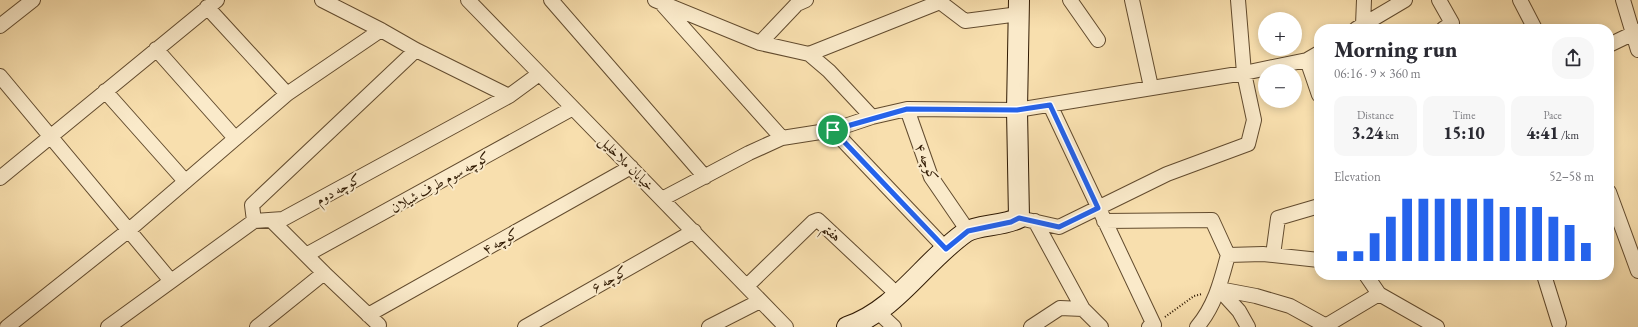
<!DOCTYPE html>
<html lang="en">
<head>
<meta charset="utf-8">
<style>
	:root { --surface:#fff; --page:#f7f7f7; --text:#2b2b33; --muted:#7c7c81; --accent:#2563eb }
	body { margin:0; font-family:"EB Garamond",Amiri,serif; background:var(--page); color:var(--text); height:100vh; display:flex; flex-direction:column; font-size:15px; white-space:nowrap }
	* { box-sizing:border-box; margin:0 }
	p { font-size:13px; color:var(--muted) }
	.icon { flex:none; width:22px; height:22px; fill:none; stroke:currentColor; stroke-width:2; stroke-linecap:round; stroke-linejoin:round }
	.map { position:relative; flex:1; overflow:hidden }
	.sheet { position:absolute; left:1314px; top:24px; width:300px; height:256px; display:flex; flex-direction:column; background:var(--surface); border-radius:16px; box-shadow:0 2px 10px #0003 }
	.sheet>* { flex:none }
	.buttons { position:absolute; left:1258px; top:12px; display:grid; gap:8px }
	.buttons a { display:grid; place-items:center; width:44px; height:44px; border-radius:50%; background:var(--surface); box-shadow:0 2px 10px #0003; font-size:20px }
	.pin { position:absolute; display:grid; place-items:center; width:34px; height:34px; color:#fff; margin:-17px; border:2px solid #fff; border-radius:50%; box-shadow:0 1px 4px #0007 }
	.round { display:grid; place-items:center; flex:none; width:42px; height:42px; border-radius:16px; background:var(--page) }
	.overview { display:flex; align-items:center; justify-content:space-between; height:68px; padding:0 20px }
	h1 { font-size:22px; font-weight:800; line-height:30px }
	.metrics { display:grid; grid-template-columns:repeat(3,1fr); gap:6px; height:68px; padding:4px 20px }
	.metrics div { display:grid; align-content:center; border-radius:10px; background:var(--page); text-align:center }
	.metrics b { font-size:17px; font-weight:800 }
	.metrics small { font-size:11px; font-weight:400 }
	.metrics p { font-size:11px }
	.chart { height:112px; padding:8px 20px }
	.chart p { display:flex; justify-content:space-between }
	.chart svg { width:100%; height:72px; margin-top:4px; stroke:var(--accent); stroke-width:6 }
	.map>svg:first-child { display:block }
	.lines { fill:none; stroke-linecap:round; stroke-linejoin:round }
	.street-casing { stroke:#624b2e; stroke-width:16 }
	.secondary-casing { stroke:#301a03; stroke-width:22 }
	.path { stroke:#301a03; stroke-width:2; stroke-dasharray:1 2; stroke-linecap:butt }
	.street { stroke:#faeaca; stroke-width:14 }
	.secondary { stroke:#faeaca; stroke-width:20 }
	.route-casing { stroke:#fff; stroke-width:8 }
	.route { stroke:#2563eb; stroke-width:5 }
	.labels { text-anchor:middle; stroke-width:4; stroke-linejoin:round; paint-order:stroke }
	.street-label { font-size:14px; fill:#301a03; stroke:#faeaca }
</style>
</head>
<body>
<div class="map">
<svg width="1638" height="327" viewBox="0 0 1638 327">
	<rect width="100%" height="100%" fill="#f8dfae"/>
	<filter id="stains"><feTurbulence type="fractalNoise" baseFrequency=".005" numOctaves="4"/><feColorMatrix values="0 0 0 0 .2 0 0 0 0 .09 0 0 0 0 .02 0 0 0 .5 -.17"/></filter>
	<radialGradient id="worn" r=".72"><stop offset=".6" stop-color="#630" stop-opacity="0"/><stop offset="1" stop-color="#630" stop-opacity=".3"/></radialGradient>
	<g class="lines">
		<g class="street-casing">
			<path id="street" d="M322 0 381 30 416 50 509 96 539 74
				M468 0 786 327
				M551 0 705 177
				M655 0 760 43 809 54 829 71 872 117 907 109 1017 110 1244 73 1307 60 1319 53
				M1070 0 1098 40
				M1132 0 1151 87
				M1364 0 1363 25 1365 29
				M1439 0 1452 23 1443 29
				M1520 0 1535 29
				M1623 0 1638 50
				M663 5 782 138
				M207 7 287 94
				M0 26 33 0
				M1356 29 1405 0
				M760 43 797 4 806 0
				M1609 45 1638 31
				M156 49 235 138
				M809 54 940 2 965 21 1019 14
				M1307 60 1319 95
				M0 76 171 281
				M105 91 185 181
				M1050 105 1154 325 1149 327
				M907 109 931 177 968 231
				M833 130 946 249
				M0 178 217 0
				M1609 192 1638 271
				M662 199 749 153 782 138 833 130 872 117
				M1019 218 1059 227 1167 174 1248 144 1254 120 1244 73 1238 0
				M254 221 252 205 416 50
				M1035 221 1083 309 1101 327
				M1104 221 1212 220 1228 255
				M306 255 573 108
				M1273 255 1278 218 1319 206
				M324 273 379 325 377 327
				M1366 275 1379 294 1437 327
				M1544 275 1559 323
				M747 286 813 222 818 220 898 295
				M1219 289 1256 296 1290 306 1328 327
				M1219 289 1239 311 1248 327
				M878 312 894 327
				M368 315 631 167
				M1327 325 1379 294
				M7 327 129 230 287 94 381 30
				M108 327 254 221 283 219 509 96
				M257 327 324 273 271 220
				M525 327 694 231
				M709 327 760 301
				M1031 327 1060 308 1083 309
				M1197 327C1215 306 1221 281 1228 255L1263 254 1319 260"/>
		</g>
		<g class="secondary-casing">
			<path id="secondary" d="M847 327C897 310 924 261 966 232 977 225 1004 226 1019 218L1017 110 1019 0"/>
		</g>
		<path class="path" d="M1165 317 1194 296 1202 294"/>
		<use href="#street" class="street"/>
		<use href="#secondary" class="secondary"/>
	</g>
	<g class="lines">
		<g class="route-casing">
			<path id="route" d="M1050 105 1098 208 1059 227 1019 218 1011 222 968 231 946 249 833 130 907 109 1017 110Z"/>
		</g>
		<use href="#route" class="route"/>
	</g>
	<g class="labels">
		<g class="street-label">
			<text transform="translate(927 162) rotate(68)" y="5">کوچه ۴</text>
			<text transform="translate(627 163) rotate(45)" y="5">خیابان ملاخلیل</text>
			<text transform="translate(440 182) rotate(-29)" y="5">کوچه سوم طرف شیلان</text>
			<text transform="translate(338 189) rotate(-29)" y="5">کوچه دوم</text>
			<text transform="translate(832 232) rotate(42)" y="5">هفتم</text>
			<text transform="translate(500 241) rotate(-29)" y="5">کوچه ۴</text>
			<text transform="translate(609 279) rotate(-30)" y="5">کوچه ۶</text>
		</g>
	</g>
	<rect width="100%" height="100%" filter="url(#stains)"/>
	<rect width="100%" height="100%" fill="url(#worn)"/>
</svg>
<div class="buttons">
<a>+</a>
<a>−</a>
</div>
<div class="pin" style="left:833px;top:130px;background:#1e9e55"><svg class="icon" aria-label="arrive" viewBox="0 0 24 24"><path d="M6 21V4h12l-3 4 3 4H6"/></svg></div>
<section class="sheet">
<div class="overview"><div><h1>Morning run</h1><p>06:16 · 9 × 360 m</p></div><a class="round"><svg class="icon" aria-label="share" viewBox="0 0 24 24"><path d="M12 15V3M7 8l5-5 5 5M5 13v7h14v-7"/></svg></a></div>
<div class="metrics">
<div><p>Distance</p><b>3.24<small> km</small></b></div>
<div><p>Time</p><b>15:10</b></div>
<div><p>Pace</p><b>4:41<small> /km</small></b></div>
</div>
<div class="chart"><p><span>Elevation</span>52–58 m</p>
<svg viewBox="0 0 160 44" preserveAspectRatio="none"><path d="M5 44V38M15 44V38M25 44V27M35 44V17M45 44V6M55 44V6M65 44V6M75 44V6M85 44V6M95 44V6M105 44V11M115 44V11M125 44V11M135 44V17M145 44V22M155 44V33"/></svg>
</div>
</section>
</div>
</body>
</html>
